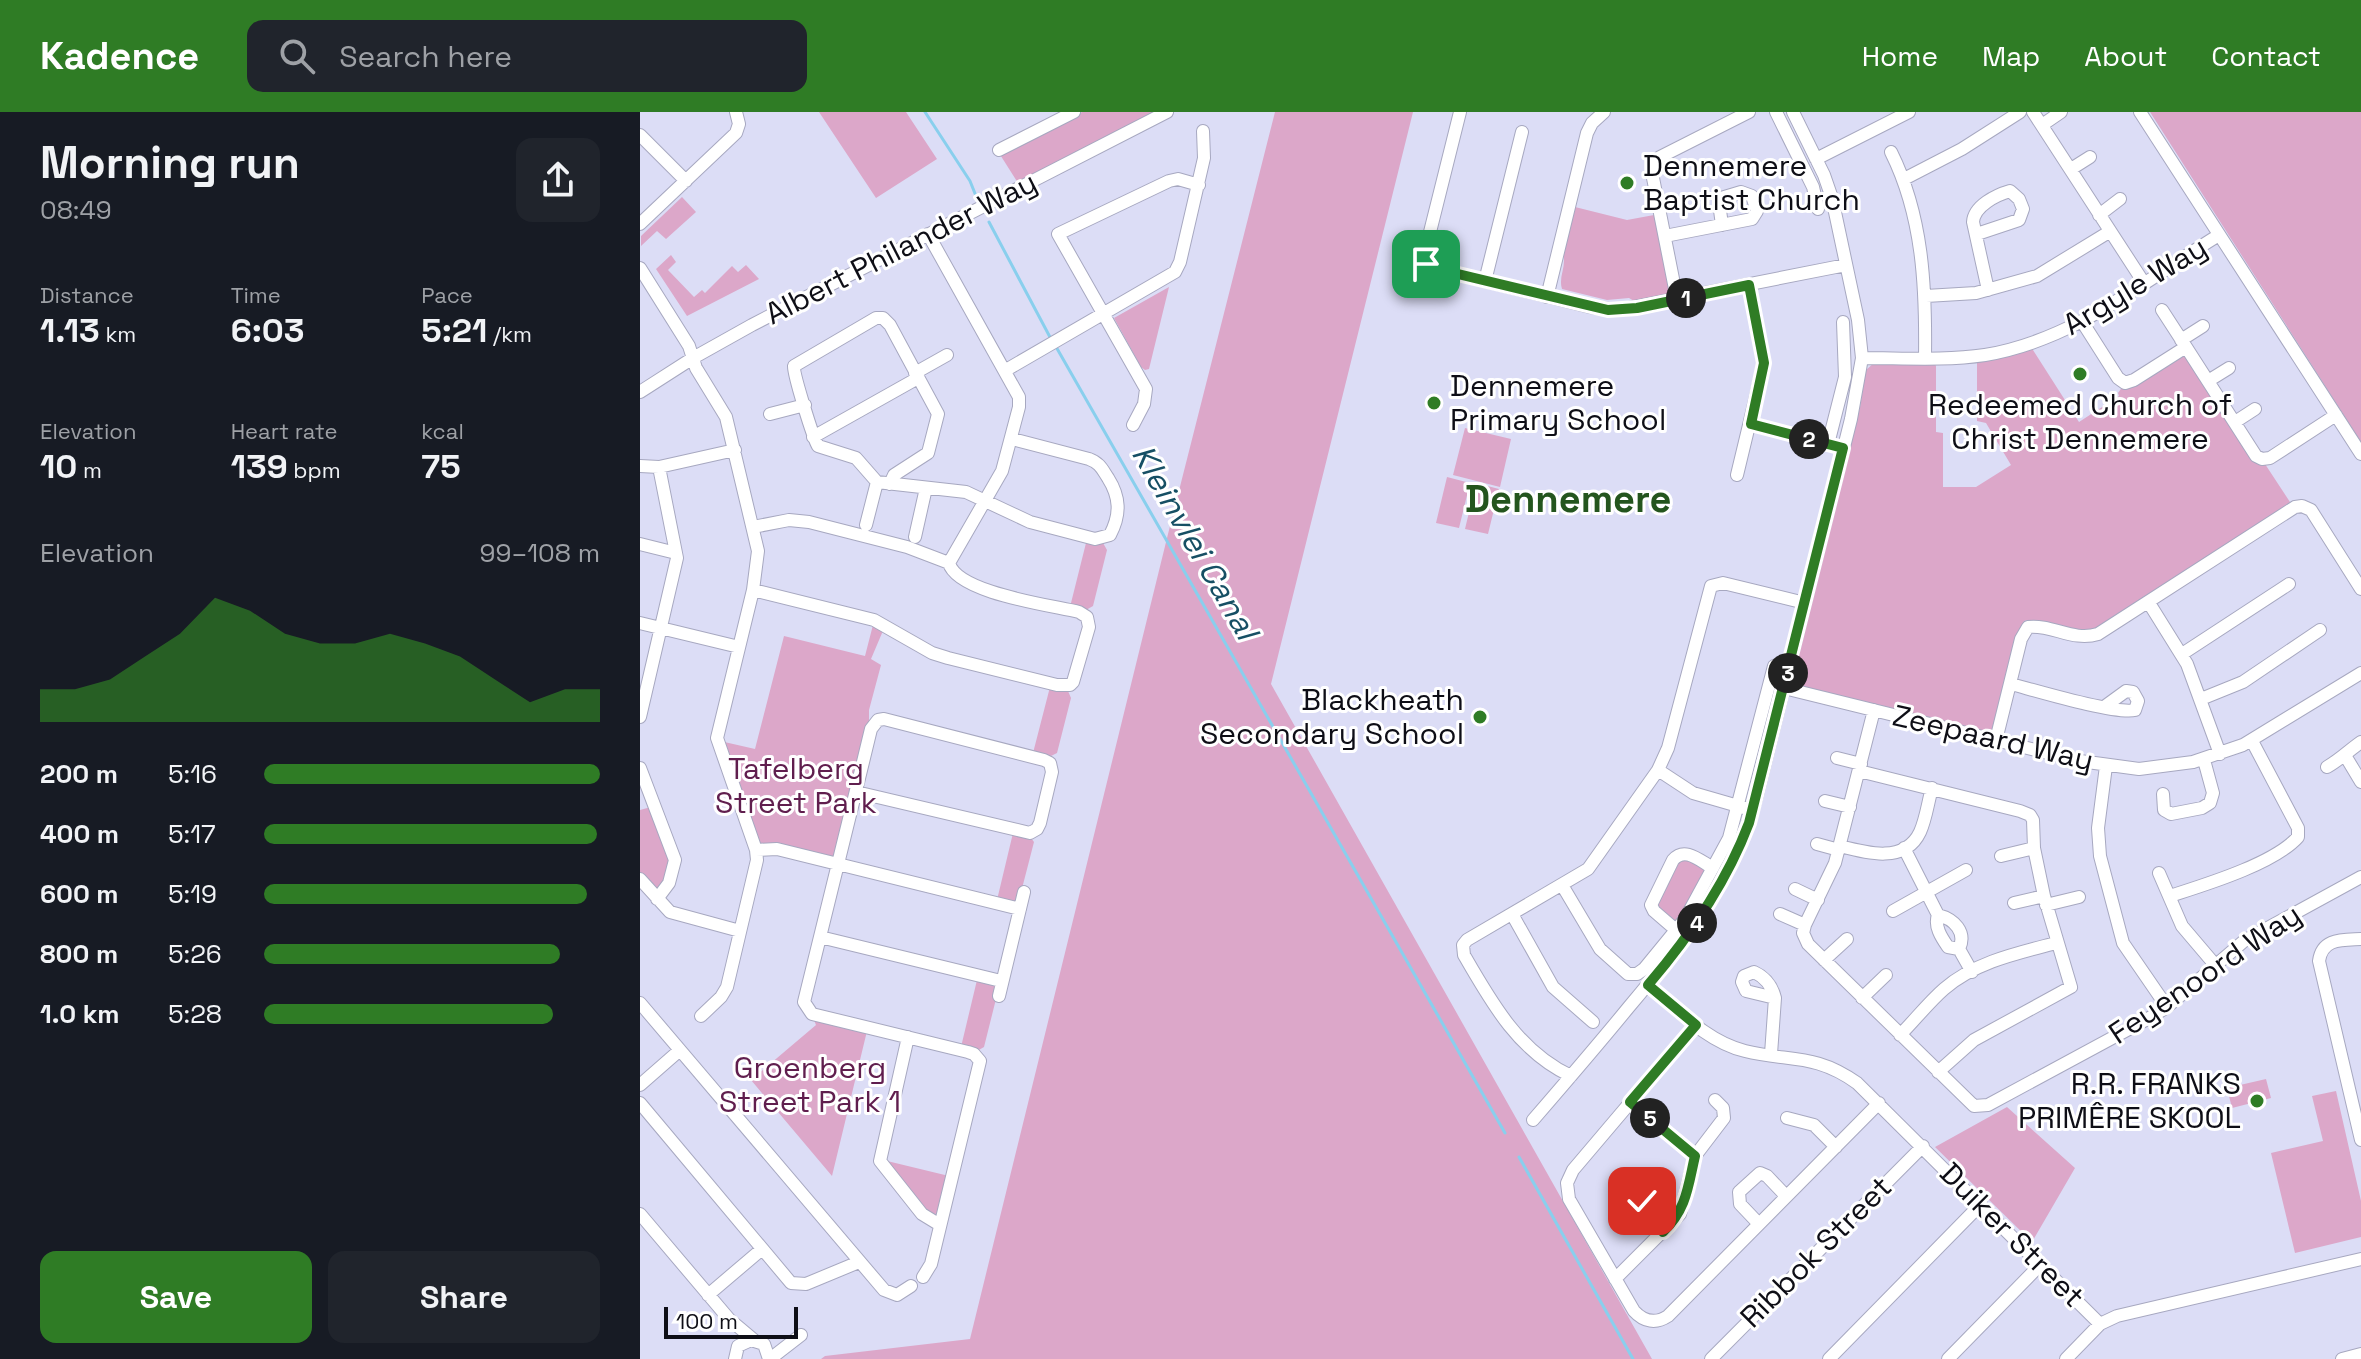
<!DOCTYPE html>
<html lang="en">
<head>
<meta charset="utf-8">
<style>
	:root { --surface:#171b24; --page:#20242c; --text:#f1f3f6; --muted:#9ea1a6; --accent:#2f7c25 }
	body { margin:0; font-family:"Space Grotesk",sans-serif; background:var(--page); color:var(--text); height:100vh; display:flex; flex-direction:column; font-size:30px; white-space:nowrap }
	* { box-sizing:border-box; margin:0 }
	p { font-size:26px; color:var(--muted) }
	.icon { flex:none; width:44px; height:44px; fill:none; stroke:currentColor; stroke-width:2; stroke-linecap:round; stroke-linejoin:round }
	.map { position:relative; flex:1; overflow:hidden }
	.drawer { display:flex; flex-direction:column; background:var(--surface); width:640px }
	.drawer>* { flex:none }
	.scale { position:absolute; left:24px; bottom:20px; width:134px; box-sizing:border-box; padding-left:8px; border:4px solid #0e0e16; border-top:0; font-size:22px; line-height:28px; white-space:nowrap; color:#0e0e16; -webkit-text-stroke:6px #fff; paint-order:stroke }
	.pin { position:absolute; display:grid; place-items:center; width:68px; height:68px; color:#fff; margin:-34px; border-radius:16px; box-shadow:0 4px 12px #0006 }
	.km { position:absolute; width:40px; height:40px; margin:-20px; border-radius:50%; background:#222; color:#fff; font-size:22px; line-height:40px; text-align:center }
	.round { display:grid; place-items:center; flex:none; width:84px; height:84px; border-radius:16px; background:var(--page) }
	.overview { display:flex; align-items:center; justify-content:space-between; height:136px; padding:0 40px }
	h1 { font-size:44px; font-weight:700; line-height:60px }
	.metrics { display:grid; grid-template-columns:repeat(3,1fr); gap:12px; height:136px; padding:8px 40px }
	.metrics div { display:grid; align-content:center }
	.metrics b { font-size:34px; font-weight:700 }
	.metrics small { font-size:22px; font-weight:400 }
	.metrics p { font-size:22px }
	.chart { height:224px; padding:16px 40px }
	.chart p { display:flex; justify-content:space-between }
	.chart svg { width:100%; height:144px; margin-top:8px; fill:var(--accent); opacity:.7 }
	.primary-button { display:flex; gap:16px; margin-top:auto; padding:16px 40px }
	.primary-button a { flex:1; height:92px; border-radius:16px; background:var(--accent); color:#fff; font-size:32px; font-weight:700; line-height:92px; text-align:center }
	.primary-button a+a { background:var(--page); color:var(--text) }
	ul { padding:0 40px; list-style:none; font-size:26px }
	li { display:grid; grid-template-columns:128px 96px 1fr; align-items:center; height:60px }
	li i { height:20px; border-radius:10px; background:var(--accent) }
	header { display:flex; align-items:center; gap:48px; box-sizing:border-box; height:112px; padding:0 40px; background:var(--accent); color:#fff }
	header strong { font-size:38px }
	nav { display:flex; gap:44px; margin-inline-start:auto; font-size:28px }
	.search { width:560px; height:72px; background:var(--page); display:flex; align-items:center; gap:20px; box-sizing:border-box; padding:0 28px; border-radius:16px; color:var(--muted); font-size:30px }
	main { display:flex; flex:1; min-height:0 }
	.map>svg:first-child { display:block }
	.green { fill:#dca7c9 }
	.lines { fill:none; stroke-linecap:round; stroke-linejoin:round }
	.stream { stroke:#89cfed; stroke-width:3 }
	.minor-casing { stroke:#a7a8c0; stroke-width:14 }
	.minor { stroke:#fff; stroke-width:12 }
	.route-casing { stroke:#fff; stroke-width:16 }
	.route { stroke:#2f7c25; stroke-width:10 }
	.poi-dot { fill:#2f7c25; stroke:#fff; stroke-width:3 }
	.labels { text-anchor:middle; stroke-width:6; stroke-linejoin:round; paint-order:stroke }
	.poi-label { font-size:30px; fill:#0e0e16; stroke:#fff; text-anchor:start }
	.street-label { font-size:30px; fill:#0e0e16; stroke:#fff }
	.park-label { font-size:30px; fill:#601e4e; stroke:#fff }
	.water-label { font-size:32px; font-style:italic; fill:#164f64; stroke:#fff }
	.district-label { font-size:38px; font-weight:bold; fill:#24551e; stroke:#fff }
</style>
</head>
<body>
<header>
<strong>Kadence</strong>
<div class="search"><svg class="icon" aria-label="search" viewBox="0 0 24 24"><circle cx="10" cy="10" r="6"/><path d="M15 15l6 6"/></svg>Search here</div>
<nav><a>Home</a><a>Map</a><a>About</a><a>Contact</a></nav>
</header>
<main>
<section class="drawer">
<div class="overview"><div><h1>Morning run</h1><p>08:49</p></div><a class="round"><svg class="icon" aria-label="share" viewBox="0 0 24 24"><path d="M12 15V3M7 8l5-5 5 5M5 13v7h14v-7"/></svg></a></div>
<div class="metrics">
<div><p>Distance</p><b>1.13<small> km</small></b></div>
<div><p>Time</p><b>6:03</b></div>
<div><p>Pace</p><b>5:21<small> /km</small></b></div>
</div>
<div class="metrics">
<div><p>Elevation</p><b>10<small> m</small></b></div>
<div><p>Heart rate</p><b>139<small> bpm</small></b></div>
<div><p>kcal</p><b>75</b></div>
</div>
<div class="chart"><p><span>Elevation</span>99–108 m</p>
<svg viewBox="0 0 160 44" preserveAspectRatio="none"><path d="M0 44V34L10 34L20 31L30 24L40 17L50 6L60 10L70 17L80 20L90 20L100 17L110 20L120 24L130 31L140 38L150 34L160 34V44z"/></svg>
</div>
<ul>
<li><b>200 m</b>5:16<i style="width:100%"></i></li>
<li><b>400 m</b>5:17<i style="width:99%"></i></li>
<li><b>600 m</b>5:19<i style="width:96%"></i></li>
<li><b>800 m</b>5:26<i style="width:88%"></i></li>
<li><b>1.0 km</b>5:28<i style="width:86%"></i></li>
</ul>
<div class="primary-button"><a>Save</a><a>Share</a></div>
</section>
<div class="map">
<svg width="1721" height="1247" viewBox="0 0 1721 1247">
	<rect width="100%" height="100%" fill="#dcddf6"/>
	<path class="green" d="M179 0H266L297 47 236 86Z
		M442 0H518L378 71 359 41Z
		M635 0H773L631 572 1012 1247H181L185 1244 330 1227 528 422Z
		M1510 0H1721V330Z
		M42 85 56 100 26 127 17 119 1 134V124Z
		M935 95 987 108 1014 103 1029 178 1027 183 994 189 989 186 967 188 922 177C918 165 927 154 923 141Z
		M31 143 36 150 28 158 54 185 62 178 65 181 92 154 98 160 106 153 119 167 47 204 16 157Z
		M529 175 509 257 505 258 501 255 474 206Z
		M1391 235 1439 310 1479 284 1478 281 1483 274 1544 243 1549 246 1619 353 1625 352 1652 393 1459 518 1437 521 1389 508 1384 509 1356 615 1350 621 1158 573 1153 561 1220 295 1226 258 1235 250H1294L1296 254V320L1303 321V375H1336L1371 353 1346 311 1337 309V249Z
		M825 316 871 327 860 375 813 363Z
		M807 365 830 371 819 416 796 411Z
		M836 371 859 377 848 422 825 417Z
		M447 427 463 431 467 438 453 494 446 498 430 495Z
		M234 509 245 514 231 547 241 553 229 598V613L197 741 193 745 119 731 80 629 115 637 144 524 225 544Z
		M410 575 428 579 431 586 417 641 409 645 393 641Z
		M11 695C22 725 44 753 16 778L0 762V698Z
		M373 721 391 726 394 730 378 792 357 788Z
		M1043 745 1063 754 1066 759 1048 797 1036 810 1016 797 1035 750Z
		M337 868 356 874 358 879 344 935 337 939 321 935Z
		M174 908 227 919 192 1064 111 968 176 913Z
		M1626 967 1631 986 1592 996 1587 976Z
		M1696 979 1721 1089V1125L1655 1141 1631 1041 1683 1029 1672 984Z
		M1367 995 1435 1056 1392 1130 1295 1035Z
		M243 1048 309 1064 298 1102 291 1104Z"/>
	<g class="lines">
		<path class="stream" d="M285 0 330 69 336 84
			M349 110 411 227
			M415 233 865 1021
			M879 1045 993 1247"/>
		<g class="minor-casing">
			<path id="minor" d="M820 0 784 144 786 152 789 155 950 195 978 198 1206 153
				M1136 0 1173 75 1178 97
				M1393 0 1504 171
				M1500 0 1721 342
				M1402 13 1421 0
				M0 23 46 69
				M359 38 434 0
				M1251 40C1283 104 1286 175 1285 246
				M1176 47 1269 0
				M1431 57 1450 45
				M1264 67 1322 37 1380 0
				M1459 103 1480 87
				M0 112 96 21 99 12 96 0
				M288 122 379 285V295L362 359 309 451
				M1337 122 1379 108 1383 97 1379 87 1370 79C1356 83 1334 94 1333 110L1348 178
				M1025 124 1112 107 1117 99 1112 84 1101 80 1081 86 1079 91 1082 113
				M0 156 49 234 56 256 86 305 118 439 113 478 77 626 116 738 117 748 87 875 81 885 61 904
				M845 169 882 20
				M1286 184 1336 181 1397 164 1469 120
				M907 185 947 21 952 11 964 0
				M1037 187 1012 61 1013 52 1020 45 1109 0
				M1522 198 1546 235
				M1443 211 1478 266 1485 271 1494 268 1546 235 1616 344 1622 347 1630 346 1696 303
				M1541 228 1563 214
				M1222 246C1263 246 1305 249 1345 243 1435 228 1504 169 1579 123
				M366 258 535 160 540 150 564 46 563 19
				M275 261 307 243
				M1568 269 1589 256
				M0 280 53 246 112 213 527 0
				M130 302 165 293
				M1595 310 1615 297
				M1111 312 1193 333
				M493 313 504 292 506 277 418 122 529 69 538 67 559 73
				M173 325 278 266
				M1188 332 1205 265 1203 210
				M0 354 19 355 95 338
				M1097 363 1124 251 1109 173
				M250 372 254 363 288 341 298 302 250 213 243 206H236L154 254C153 261 173 326 178 334L216 346 237 370 326 380 390 410 455 427 470 423C481 402 480 385 468 366 462 357 460 351 449 347L372 327
				M226 413 237 370
				M113 415 149 408 169 410 267 435 309 451
				M275 425 286 376
				M0 432 36 441
				M113 478 234 508 292 541 308 546 417 573H430L433 570 449 515 447 505 439 500C410 493 317 481 309 451
				M1509 491 1547 552 1580 642
				M0 511 99 535
				M1542 542 1649 472
				M1371 572C1394 578 1476 603 1495 598L1498 589 1493 580 1486 579 1464 595
				M1144 576 1440 649 1499 657 1553 650 1603 633 1721 561
				M1561 587 1603 570 1680 518
				M1234 598 1195 751 1165 813 1163 821 1168 832 1334 994 1348 993 1511 905 1527 895 1604 829 1721 765
				M0 605 37 446 19 355
				M1356 628 1381 527 1388 515C1412 512 1433 530 1458 522L1655 395 1662 394 1671 398 1721 477
				M1706 645 1721 670
				M1197 646 1221 652
				M1466 654 1458 716 1460 744 1483 831 1527 895
				M1687 655C1701 647 1708 639 1721 630
				M0 656 35 748 29 771 17 787
				M1018 658 1053 681 1105 696
				M1219 659 1380 699 1390 703 1393 708 1394 736 1404 784 1431 875 1334 928 1298 960
				M216 680 390 721 397 717 400 711 412 660 410 651 404 648 244 607 238 608 231 617 223 650 164 890 172 902 328 940 334 942 340 949 291 1152 283 1165
				M1523 682 1524 698 1531 702 1562 696 1570 691 1573 681 1564 648
				M1185 689 1210 695
				M1177 732 1199 738
				M1200 734C1226 741 1265 752 1280 720 1286 707 1288 690 1292 676
				M1264 736 1298 803C1294 814 1301 825 1308 835L1319 837 1332 860
				M116 738 137 737 380 797
				M1361 744 1394 736
				M1519 761 1542 814 1576 854
				M0 767 30 800 100 819
				M922 773 960 837 988 862H997L1004 857 1045 807 1089 726 1134 554
				M1155 777 1178 788
				M1530 784C1564 773 1634 752 1658 725V716L1612 629
				M1374 791 1404 784
				M1406 793 1439 785
				M1253 799 1326 758
				M872 802 913 875 953 910
				M1140 802 1165 813
				M1298 803C1314 807 1327 820 1319 837
				M1036 818 1014 799 1011 793 1033 748C1045 734 1060 749 1073 756
				M180 825 361 869
				M1721 827C1702 828 1682 826 1679 849L1721 1028
				M1184 848 1207 827
				M1008 873C1037 897 1067 930 1105 939 1150 950 1175 941 1217 971L1460 1212
				M359 884 384 780
				M1222 886 1246 863
				M0 891 244 1178 257 1183 271 1174
				M1056 913 933 1058 927 1071 929 1087 994 1199C1004 1210 1016 1212 1028 1204L1239 991
				M1260 923C1275 908 1288 891 1304 877 1335 850 1378 841 1416 831
				M268 925 240 1049 282 1102 300 1113
				M1131 942 1135 886C1132 874 1125 865 1114 860L1104 864 1102 870 1106 879 1135 886
				M931 964C879 940 851 890 824 843L823 833 827 828 948 757 1018 658 1028 636 1071 474 1083 471 1165 491
				M0 973 40 938
				M990 990 1055 1044
				M0 991 151 1171 166 1172 219 1150
				M1147 1006 1174 1013 1196 1035
				M893 1008C925 971 957 934 988 896 1043 831 1095 767 1117 683L1211 307 1222 246 1218 208 1192 86 1184 63 1153 0
				M1013 1062C1009 1066 1002 1072 1000 1078 997 1092 1015 1111 1023 1120
				M0 1102 89 1207 114 1228
				M1119 1112 1100 1092 1099 1080 1120 1061 1127 1064 1146 1084
				M975 1167 1040 1102 1055 1044 1084 1006 1083 996 1075 988
				M68 1183 122 1137
				M95 1247 98 1234 111 1228 124 1232 129 1247
				M130 1247 161 1223
				M1071 1247 1283 1034
				M1189 1247 1341 1092
				M1308 1247 1401 1152
				M1426 1247 1460 1212 1477 1204 1721 1147
				M1702 1247 1721 1242"/>
		</g>
		<use href="#minor" class="minor"/>
	</g>
	<g class="lines">
		<g class="route-casing">
			<path id="route" d="M786 152 793 156 968 198 997 196 1109 173 1124 251 1111 312 1203 336 1109 711C1086 772 1050 824 1008 873L1056 913 990 990 1055 1044C1048 1074 1047 1097 1023 1120L1002 1089"/>
		</g>
		<use href="#route" class="route"/>
	</g>
	<g class="poi-dot">
		<circle cx="987" cy="71" r="8"/>
		<circle cx="1440" cy="262" r="8"/>
		<circle cx="794" cy="291" r="8"/>
		<circle cx="840" cy="605" r="8"/>
		<circle cx="1617" cy="989" r="8"/>
	</g>
	<g class="labels">
		<g class="poi-label">
			<text x="1003" y="64">Dennemere<tspan x="1003" dy="34">Baptist Church</tspan></text>
			<text x="810" y="284">Dennemere<tspan x="810" dy="34">Primary School</tspan></text>
			<text x="1440" y="303" text-anchor="middle">Redeemed Church of<tspan x="1440" dy="34">Christ Dennemere</tspan></text>
			<text x="824" y="598" text-anchor="end">Blackheath<tspan x="824" dy="34">Secondary School</tspan></text>
			<text x="1601" y="982" text-anchor="end">R.R. FRANKS<tspan x="1601" dy="34">PRIMÊRE SKOOL</tspan></text>
		</g>
		<g class="street-label">
			<text transform="translate(261 136) rotate(-27)" y="10">Albert Philander Way</text>
			<text transform="translate(1495 174) rotate(-31)" y="10">Argyle Way</text>
			<text transform="translate(1353 626) rotate(13)" y="10">Zeepaard Way</text>
			<text transform="translate(1565 862) rotate(-34)" y="10">Feyenoord Way</text>
			<text transform="translate(1372 1123) rotate(45)" y="10">Duiker Street</text>
			<text transform="translate(1176 1140) rotate(-45)" y="10">Ribbok Street</text>
		</g>
		<g class="park-label">
			<text x="156" y="667">Tafelberg<tspan x="156" dy="34">Street Park</tspan></text>
			<text x="170" y="966">Groenberg<tspan x="170" dy="34">Street Park 1</tspan></text>
		</g>
		<g class="water-label">
			<text transform="translate(555 430) rotate(60)" y="11">Kleinvlei Canal</text>
		</g>
		<g class="district-label">
			<text x="928" y="400">Dennemere</text>
		</g>
	</g>
</svg>
<div class="scale">100 m</div>
<div class="pin" style="left:786px;top:152px;background:#1e9e55"><svg class="icon" aria-label="arrive" viewBox="0 0 24 24"><path d="M6 21V4h12l-3 4 3 4H6"/></svg></div>
<div class="pin" style="left:1002px;top:1089px;background:#d93025"><svg class="icon" aria-label="check" viewBox="0 0 24 24"><path d="M5 12l5 5 9-10"/></svg></div>
<b class="km" style="left:1046px;top:186px">1</b>
<b class="km" style="left:1169px;top:327px">2</b>
<b class="km" style="left:1148px;top:561px">3</b>
<b class="km" style="left:1057px;top:811px">4</b>
<b class="km" style="left:1010px;top:1006px">5</b>
</div>
</main>
</body>
</html>
